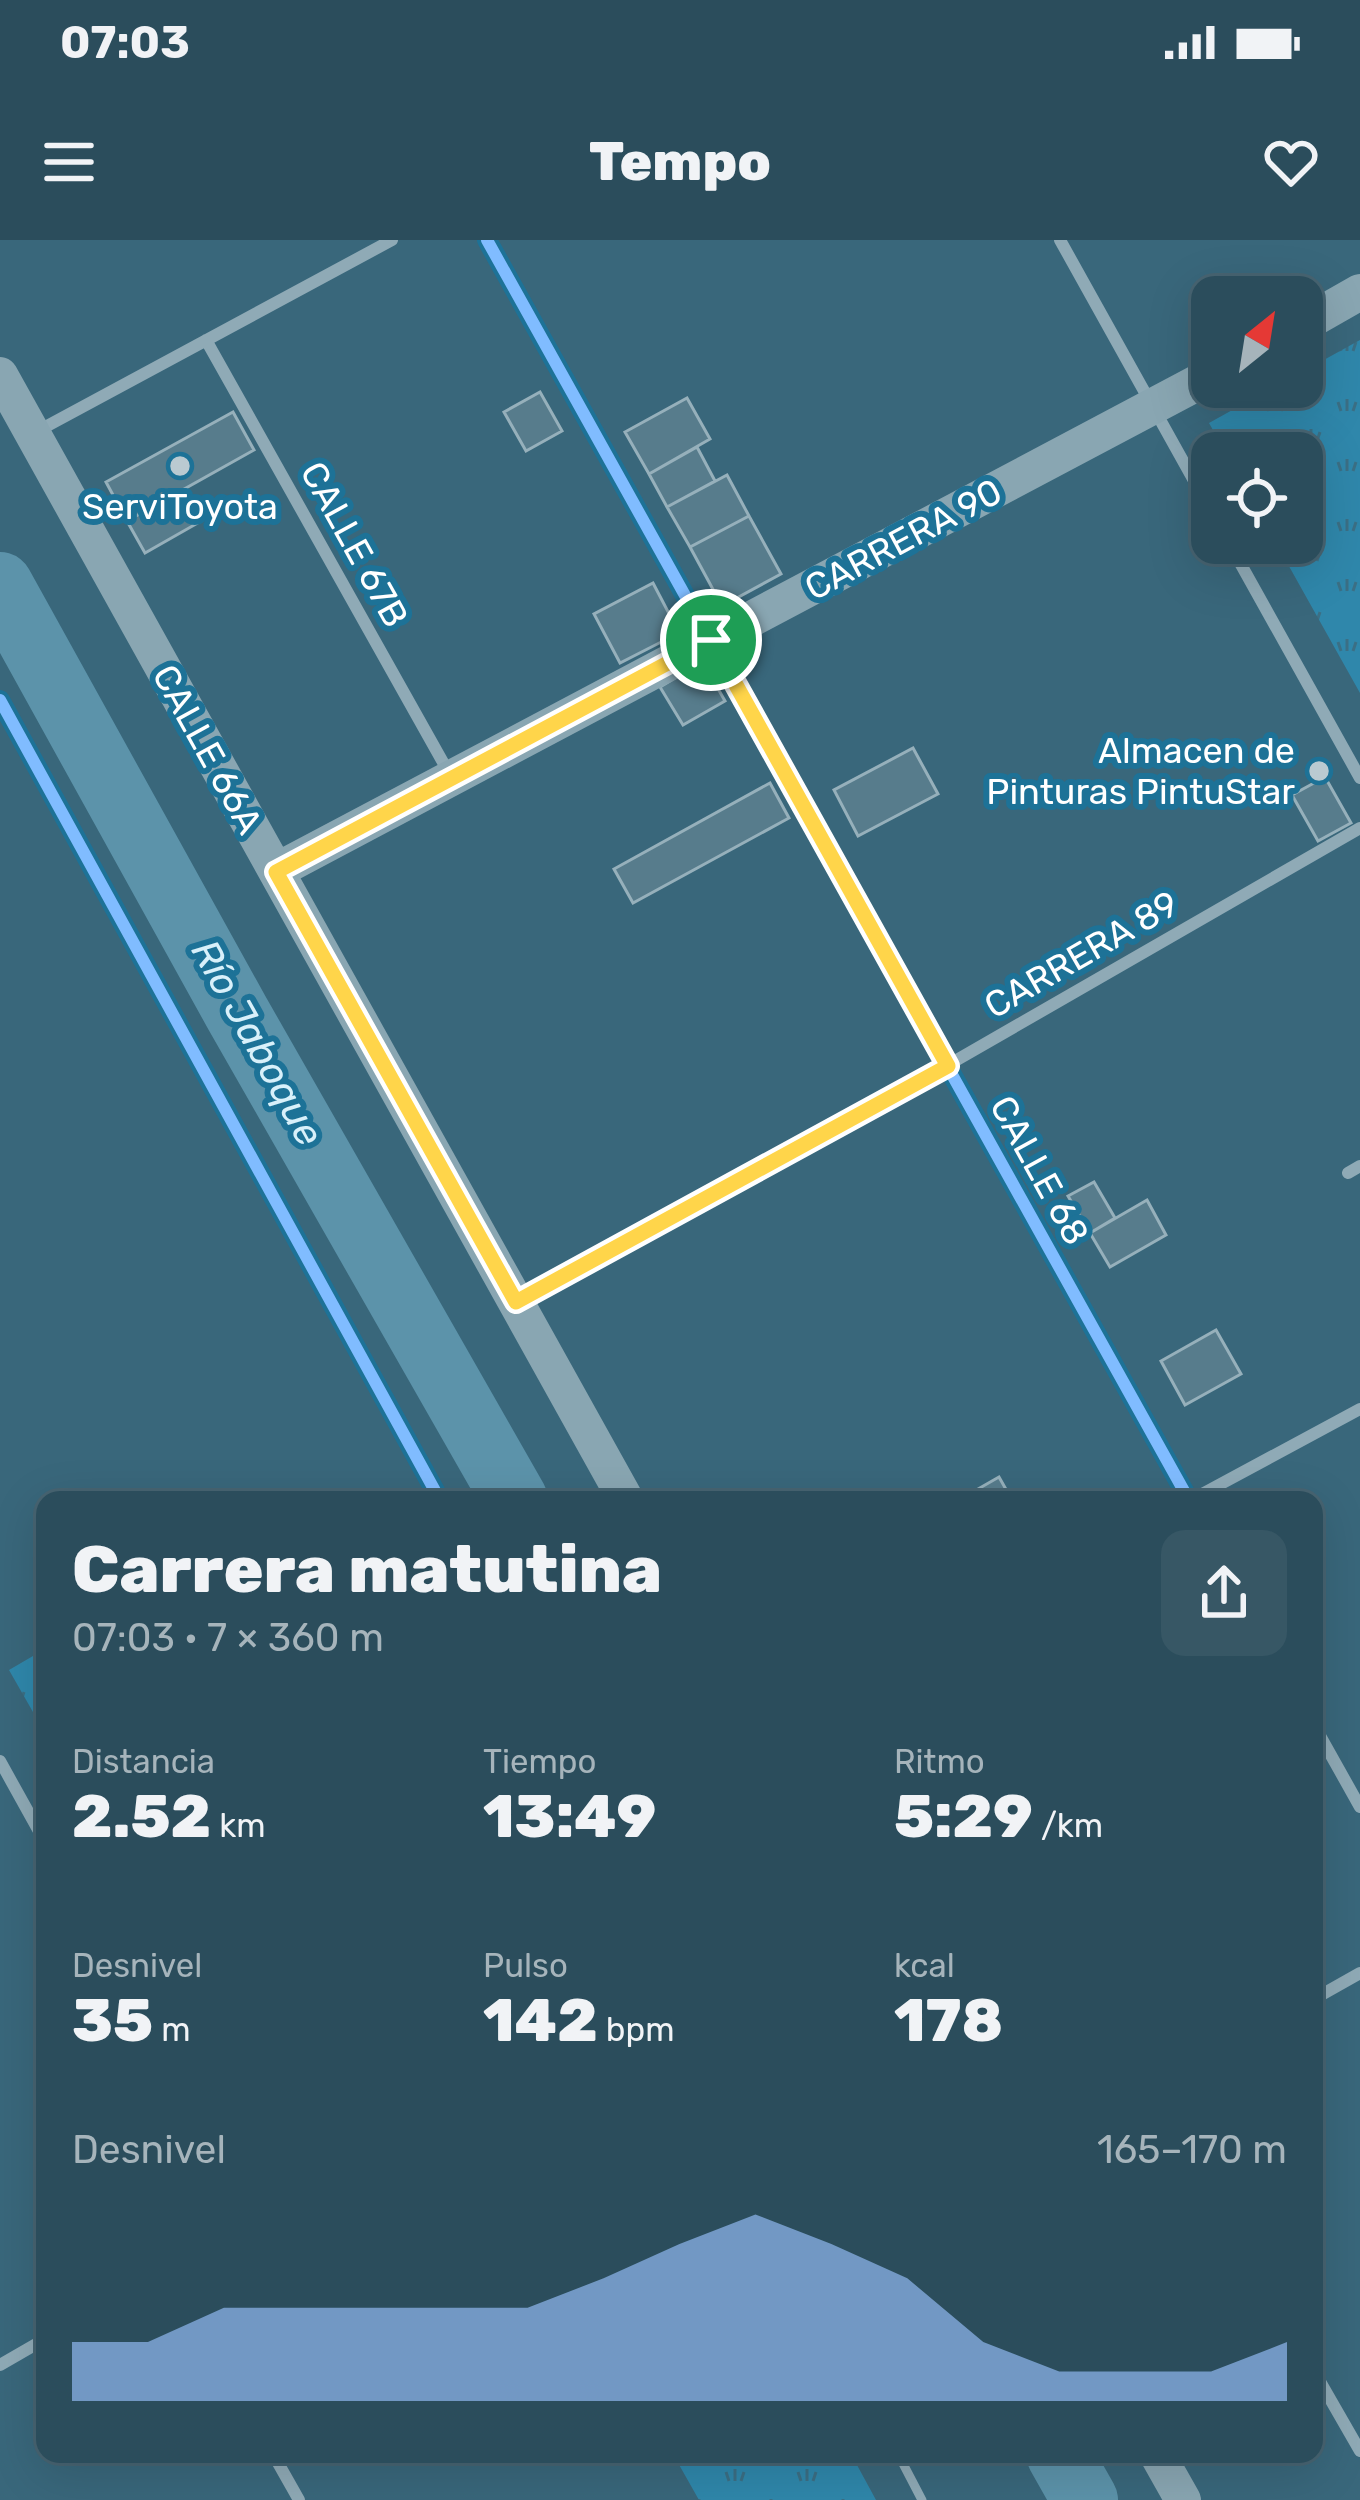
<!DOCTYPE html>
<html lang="es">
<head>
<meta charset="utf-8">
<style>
	:root { --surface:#2b4d5c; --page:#375765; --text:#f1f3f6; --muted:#a6b4bb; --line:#476472; --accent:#90b9f0 }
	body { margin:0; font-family:Rubik,sans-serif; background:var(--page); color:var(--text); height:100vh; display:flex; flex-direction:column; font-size:45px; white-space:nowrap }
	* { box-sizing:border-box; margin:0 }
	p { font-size:39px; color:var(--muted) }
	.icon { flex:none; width:66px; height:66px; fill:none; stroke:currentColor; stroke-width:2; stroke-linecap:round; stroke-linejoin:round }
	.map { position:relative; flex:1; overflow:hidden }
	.side { position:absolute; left:36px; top:1251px; width:1287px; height:972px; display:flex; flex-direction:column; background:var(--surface); border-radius:24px; box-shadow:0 12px 48px #0002,0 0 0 3px var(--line) }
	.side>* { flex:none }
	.needle { width:78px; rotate:30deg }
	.buttons { position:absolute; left:1191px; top:36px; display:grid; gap:24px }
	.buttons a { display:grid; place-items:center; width:132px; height:132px; border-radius:24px; background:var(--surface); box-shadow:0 12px 48px #0002,0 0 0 3px var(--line); font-size:60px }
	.pin { position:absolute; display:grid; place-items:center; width:102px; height:102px; color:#fff; margin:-51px; border:6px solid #fff; border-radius:50%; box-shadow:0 3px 12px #0007 }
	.round { display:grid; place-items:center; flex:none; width:126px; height:126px; border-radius:24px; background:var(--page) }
	.head { display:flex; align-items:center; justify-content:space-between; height:204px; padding:0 36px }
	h1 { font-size:66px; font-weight:800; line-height:90px }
	.metrics { display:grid; grid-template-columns:repeat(3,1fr); gap:18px; height:204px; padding:12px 36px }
	.metrics div { display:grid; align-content:center }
	.metrics b { font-size:60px; font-weight:800 }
	.metrics small { font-size:33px; font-weight:400 }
	.metrics p { font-size:33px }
	.chart { height:336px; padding:24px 36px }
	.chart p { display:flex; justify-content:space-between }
	.chart svg { width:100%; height:216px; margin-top:12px; fill:var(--accent); opacity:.7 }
	.status { display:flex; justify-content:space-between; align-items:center; height:84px; padding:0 60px; background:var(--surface); direction:ltr }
	.status svg { height:33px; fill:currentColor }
	header { display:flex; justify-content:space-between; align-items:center; height:156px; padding:0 36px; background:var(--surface); font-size:54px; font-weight:800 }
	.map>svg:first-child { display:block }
	.park { fill:url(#park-tufts) }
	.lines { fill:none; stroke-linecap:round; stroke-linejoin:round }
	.river { stroke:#5c93aa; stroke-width:66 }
	.building { fill:#577c8c; stroke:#96b0bb; stroke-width:3 }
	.lane { stroke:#8faab6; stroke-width:9 }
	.street { stroke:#8faab6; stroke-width:12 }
	.secondary { stroke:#89a6b2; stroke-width:36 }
	.cycleway-casing { stroke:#1d7297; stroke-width:20 }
	.cycleway { stroke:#80bcff; stroke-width:12 }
	.route-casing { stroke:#fff; stroke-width:24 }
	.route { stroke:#ffd54a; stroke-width:15 }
	.poi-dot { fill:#bacad1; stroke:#1d7297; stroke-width:4.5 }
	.labels { text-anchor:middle; stroke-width:12; stroke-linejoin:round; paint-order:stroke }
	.poi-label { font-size:36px; fill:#fff; stroke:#1d7297 }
	.street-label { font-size:36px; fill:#fff; stroke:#1d7297 }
	.water-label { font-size:39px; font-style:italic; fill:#d8f0fa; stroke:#1d7297 }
</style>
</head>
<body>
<div class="status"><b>07:03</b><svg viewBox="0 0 49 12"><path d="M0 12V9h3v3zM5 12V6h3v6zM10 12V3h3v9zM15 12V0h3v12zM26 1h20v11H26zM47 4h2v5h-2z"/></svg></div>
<header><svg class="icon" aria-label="menu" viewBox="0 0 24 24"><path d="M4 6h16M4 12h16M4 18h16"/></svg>Tempo<svg class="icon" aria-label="heart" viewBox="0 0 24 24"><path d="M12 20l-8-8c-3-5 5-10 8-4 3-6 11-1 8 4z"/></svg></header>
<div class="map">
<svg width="1360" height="2260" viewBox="0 0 1360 2260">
	<defs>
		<pattern id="park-tufts" width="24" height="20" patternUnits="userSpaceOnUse" patternTransform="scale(3)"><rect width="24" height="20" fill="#2f87ab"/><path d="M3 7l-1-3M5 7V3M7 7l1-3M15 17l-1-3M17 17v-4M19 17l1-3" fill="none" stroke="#3b6f85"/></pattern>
	</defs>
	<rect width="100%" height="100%" fill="#39677b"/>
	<path class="park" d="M1360 100V453L1276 303H1302V213H1226L1209 183 1274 147H1302V132Z
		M45 1409V1493L9 1430Z
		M673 2214H851L876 2260H699Z"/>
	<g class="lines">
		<path class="river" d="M0 345 237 773 515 1260
			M1059 2214 1085 2260"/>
	</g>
	<path class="building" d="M540 152 562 191 526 211 504 172Z
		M687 158 710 199 649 234 625 192Z
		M233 172 254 210 127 281 106 242Z
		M697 207 715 241 667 267 649 234Z
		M727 235 749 276 690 307 667 267Z
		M186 248 203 280 145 313 127 281Z
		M749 276 781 334 722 366 690 307Z
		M653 343 675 385 669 398 620 423 594 374Z
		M694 427 709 433 725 461 683 485 660 447Z
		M913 508 938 554 858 596 834 550Z
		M1325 537 1351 583 1318 601 1292 555Z
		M770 543 789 578 633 663 614 629Z
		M1094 942 1115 978 1090 993 1068 956Z
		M1147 960 1166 995 1110 1027 1090 993Z
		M1216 1090 1241 1134 1185 1165 1161 1121Z
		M999 1237 1012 1260H984L978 1249Z"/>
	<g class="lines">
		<path class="lane" d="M898 2214 922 2260"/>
		<path class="street" d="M487 0 1189 1260
			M1060 0 1212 273
			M206 100 449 533
			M34 193 392 0
			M1229 303 1360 538
			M1348 933 1360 926
			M522 1059 948 825 1360 588
			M1191 1260 1360 1169
			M1314 1485 1360 1567
			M0 1521 45 1602
			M1314 1759 1360 1733
			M0 2125 45 2099
			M1314 2131 1360 2211
			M273 2214 299 2260"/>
		<path class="secondary" d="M1302 85 1360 52
			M0 135 626 1260
			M276 631 1212 135
			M1157 2214 1183 2260"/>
		<g class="cycleway-casing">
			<path id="cycleway" d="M487 0 1189 1260
				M0 460 440 1260"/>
		</g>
		<use href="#cycleway" class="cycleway"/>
	</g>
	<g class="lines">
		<g class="route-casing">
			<path id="route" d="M711 400 948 826 516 1062 276 632Z"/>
		</g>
		<use href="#route" class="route"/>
	</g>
	<g class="poi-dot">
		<circle cx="180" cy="226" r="12"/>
		<circle cx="1319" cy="531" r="12"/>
	</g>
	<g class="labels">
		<g class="poi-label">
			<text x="180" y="279">ServiToyota</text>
			<text x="1295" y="523" text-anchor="end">Almacen de<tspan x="1295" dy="41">Pinturas PintuStar</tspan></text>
		</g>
		<g class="street-label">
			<text transform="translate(903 299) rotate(-28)" y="13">CARRERA 90</text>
			<text transform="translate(355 304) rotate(61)" y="13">CALLE 67B</text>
			<text transform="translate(208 509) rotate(61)" y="13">CALLE 66A</text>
			<text transform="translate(1081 714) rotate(-30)" y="13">CARRERA 89</text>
			<text transform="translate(1040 930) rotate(61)" y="13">CALLE 68</text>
		</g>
		<g class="water-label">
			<text transform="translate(258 802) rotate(61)" y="14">Río Jaboque</text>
		</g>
	</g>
</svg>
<div class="buttons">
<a><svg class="needle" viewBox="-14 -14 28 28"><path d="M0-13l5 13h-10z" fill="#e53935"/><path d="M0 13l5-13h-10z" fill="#a6b4bb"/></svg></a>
<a><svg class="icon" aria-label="locate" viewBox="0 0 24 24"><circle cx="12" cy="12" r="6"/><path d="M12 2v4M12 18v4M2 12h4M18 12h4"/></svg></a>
</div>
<div class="pin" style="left:711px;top:400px;background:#1e9e55"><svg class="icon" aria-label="arrive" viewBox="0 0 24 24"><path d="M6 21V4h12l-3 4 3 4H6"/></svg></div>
<section class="side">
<div class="head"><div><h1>Carrera matutina</h1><p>07:03 · 7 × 360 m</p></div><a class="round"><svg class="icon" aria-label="share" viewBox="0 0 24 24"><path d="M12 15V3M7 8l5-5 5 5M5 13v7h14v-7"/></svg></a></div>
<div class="metrics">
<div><p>Distancia</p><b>2.52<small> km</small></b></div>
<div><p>Tiempo</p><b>13:49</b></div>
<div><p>Ritmo</p><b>5:29<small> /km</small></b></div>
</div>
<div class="metrics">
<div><p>Desnivel</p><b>35<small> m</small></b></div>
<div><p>Pulso</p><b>142<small> bpm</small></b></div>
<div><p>kcal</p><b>178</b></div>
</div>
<div class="chart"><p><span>Desnivel</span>165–170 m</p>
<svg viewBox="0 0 160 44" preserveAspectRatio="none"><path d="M0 44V32L10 32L20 25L30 25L40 25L50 25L60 25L70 19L80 12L90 6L100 12L110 19L120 32L130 38L140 38L150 38L160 32V44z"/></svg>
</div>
</section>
</div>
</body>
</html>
